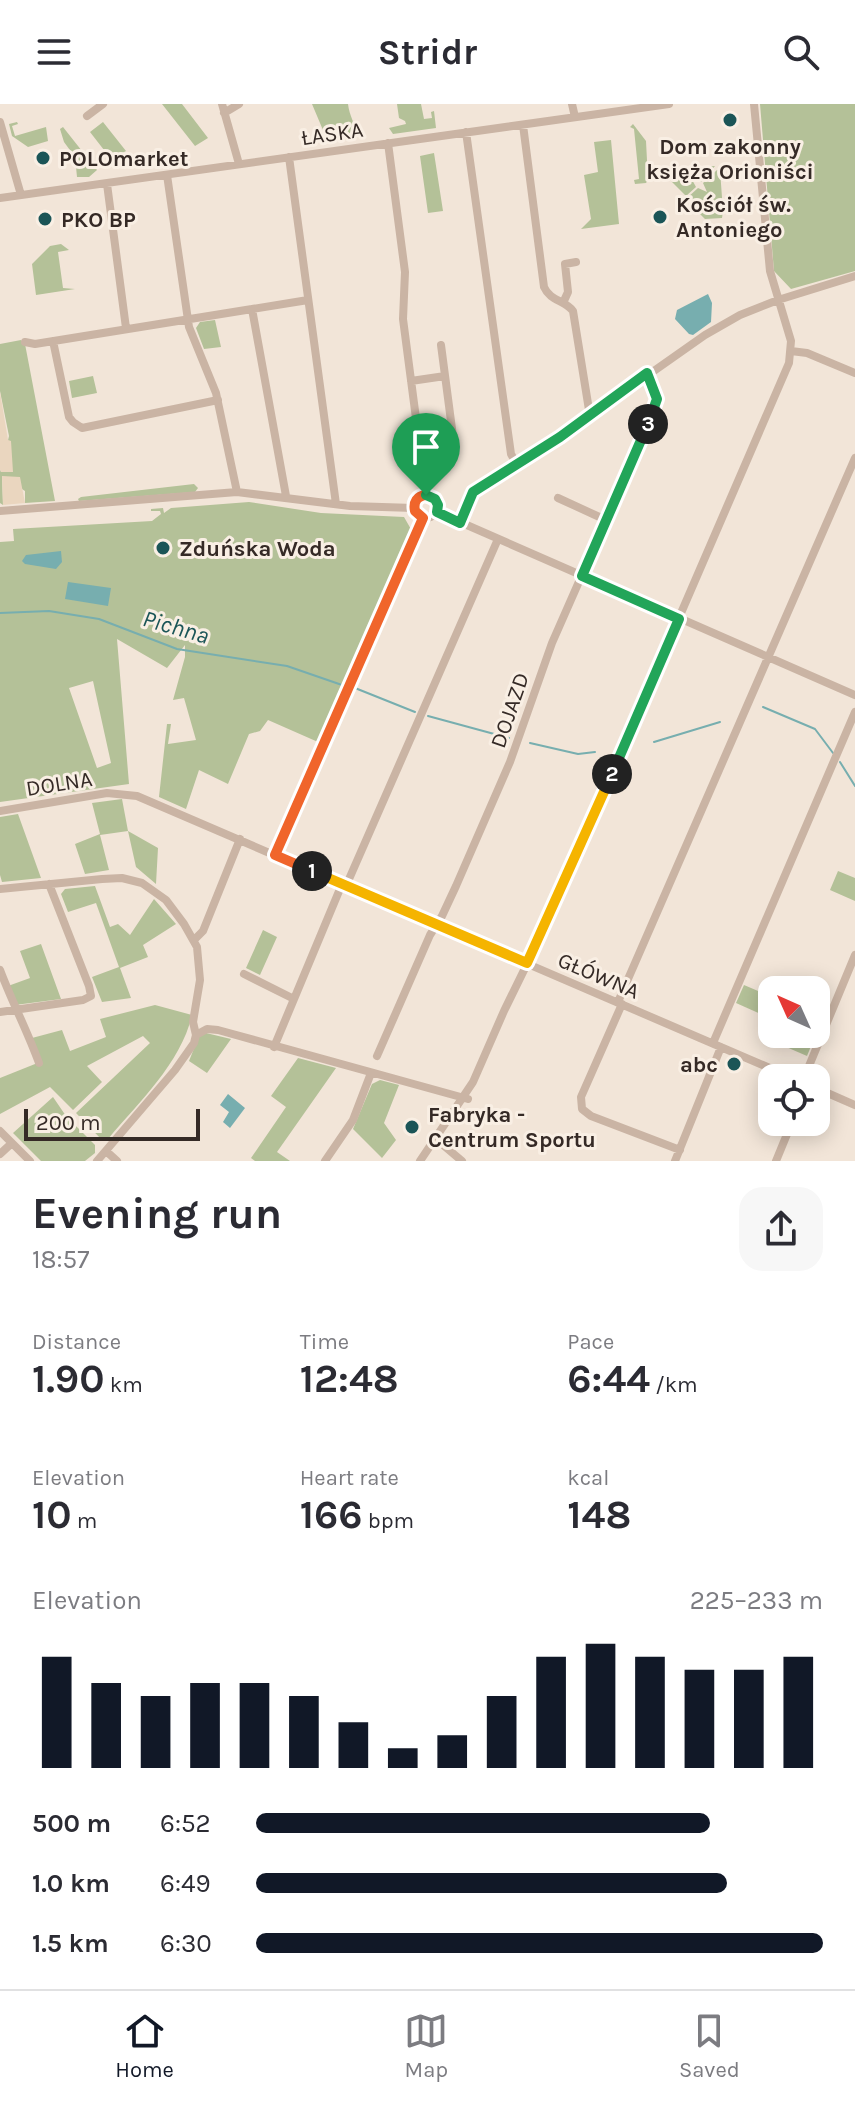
<!DOCTYPE html>
<html lang="en">
<head>
<meta charset="utf-8">
<style>
	:root { --surface:#fff; --page:#f7f7f7; --text:#2b2b33; --muted:#7c7c81; --line:#e1e1e2; --accent:#111827 }
	body { margin:0; font-family:Karla,sans-serif; background:var(--page); color:var(--text); height:100vh; display:flex; flex-direction:column; font-size:30px; white-space:nowrap }
	* { box-sizing:border-box; margin:0 }
	p { font-size:26px; color:var(--muted) }
	.icon { flex:none; width:44px; height:44px; fill:none; stroke:currentColor; stroke-width:2; stroke-linecap:round; stroke-linejoin:round }
	.map { position:relative; height:1057px; overflow:hidden }
	.details { display:flex; flex-direction:column; background:var(--surface); flex:1 }
	.details>* { flex:none }
	.needle { width:52px; rotate:315deg }
	.buttons { position:absolute; left:758px; top:872px; display:grid; gap:16px }
	.buttons a { display:grid; place-items:center; width:72px; height:72px; border-radius:16px; background:var(--surface); box-shadow:0 4px 20px #0003; font-size:40px }
	.scale { position:absolute; left:24px; bottom:20px; width:176px; box-sizing:border-box; padding-left:8px; border:4px solid #352a26; border-top:0; font-size:22px; line-height:28px; white-space:nowrap; color:#352a26; -webkit-text-stroke:6px #f9efe4; paint-order:stroke }
	.pin { position:absolute; display:grid; place-items:center; width:68px; height:68px; color:#fff; margin:-82px -34px; border-radius:50% 50% 50% 0; rotate:-45deg; box-shadow:0 0 8px #0007 }
	.pin .icon { rotate:45deg }
	.km { position:absolute; width:40px; height:40px; margin:-20px; border-radius:50%; background:#222; color:#fff; font-size:22px; line-height:40px; text-align:center }
	.round { display:grid; place-items:center; flex:none; width:84px; height:84px; border-radius:24px; background:var(--page) }
	.headline { display:flex; align-items:center; justify-content:space-between; height:136px; padding:0 32px }
	h1 { font-size:44px; font-weight:700; line-height:60px }
	.stats { display:grid; grid-template-columns:repeat(3,1fr); gap:12px; height:136px; padding:8px 32px }
	.stats div { display:grid; align-content:center }
	.stats b { font-size:40px; font-weight:700 }
	.stats small { font-size:22px; font-weight:400 }
	.stats p { font-size:22px }
	.chart { height:224px; padding:16px 32px }
	.chart p { display:flex; justify-content:space-between }
	.chart svg { width:100%; height:144px; margin-top:8px; stroke:var(--accent); stroke-width:6 }
	ul { padding:0 32px; list-style:none; font-size:26px }
	li { display:grid; grid-template-columns:128px 96px 1fr; align-items:center; height:60px }
	li i { height:20px; border-radius:10px; background:var(--accent) }
	header { display:flex; justify-content:space-between; align-items:center; height:104px; padding:0 32px; background:var(--surface); font-size:36px; font-weight:700 }
	.dock { display:flex; justify-content:space-around; align-items:center; height:112px; border-top:2px solid var(--line); background:var(--surface); font-size:22px; color:var(--muted) }
	.dock a { display:grid; justify-items:center; gap:4px }
	.dock .active { color:var(--accent) }
	.map>svg:first-child { display:block }
	.green { fill:#b4c198; fill-rule:evenodd }
	.plaza { fill:#ead6bf }
	.water { fill:#77aeaf }
	.lines { fill:none; stroke-linecap:round; stroke-linejoin:round }
	.stream { stroke:#77aeaf; stroke-width:2 }
	.minor { stroke:#cab4a4; stroke-width:8 }
	.split-1-casing { stroke:#fff; stroke-width:16 }
	.split-2-casing { stroke:#fff; stroke-width:16 }
	.split-3-casing { stroke:#fff; stroke-width:16 }
	.split-4-casing { stroke:#fff; stroke-width:16 }
	.split-1 { stroke:#f0652b; stroke-width:10 }
	.split-2 { stroke:#f5b400; stroke-width:10 }
	.split-3 { stroke:#22a559; stroke-width:10 }
	.split-4 { stroke:#22a559; stroke-width:10 }
	.poi-dot { fill:#1b5557; stroke:#f9efe4; stroke-width:3 }
	.labels { text-anchor:middle; stroke-width:6; stroke-linejoin:round; paint-order:stroke }
	.street-label { font-size:22px; fill:#352a26; stroke:#f9efe4 }
	.poi-label { font-size:22px; font-weight:bold; fill:#352a26; stroke:#f9efe4; text-anchor:start }
	.water-label { font-size:24px; font-style:italic; fill:#1b5557; stroke:#f9efe4 }
</style>
</head>
<body>
<header><svg class="icon" aria-label="menu" viewBox="0 0 24 24"><path d="M4 6h16M4 12h16M4 18h16"/></svg>Stridr<svg class="icon" aria-label="search" viewBox="0 0 24 24"><circle cx="10" cy="10" r="6"/><path d="M15 15l6 6"/></svg></header>
<div class="map">
<svg width="855" height="1057" viewBox="0 0 855 1057">
	<rect width="100%" height="100%" fill="#f2e5d8"/>
	<path class="green" d="M162 0H182L208 34 195 42Z
		M312 0H348C349 11 356 21 357 34L328 38Z
		M397 0H421L424 15 432 14 431 8 434 7 436 24 393 30 389 24 406 20 405 17 399 14Z
		M760 0H855V167L791 185 774 167Z
		M17 18 18 20 12 22 15 32 46 23 48 37 28 43 12 32 9 20Z
		M103 18 126 47 111 55 90 28Z
		M633 20 646 37 648 76 646 79 635 80 634 76 639 75 634 25 630 23Z
		M63 23 97 66 89 73H77L75 53 64 38 60 25Z
		M611 36 619 120 581 125 591 115 584 71 598 68 594 38Z
		M434 49 443 107 428 109 420 52Z
		M715 62 701 78 690 72 696 83 686 92 669 75 677 67H681V64Z
		M717 66H720L723 107 722 114 705 115 698 108 697 96 690 97 687 94 698 84 707 88 703 79Z
		M61 140 69 146 58 148 63 184 75 185 36 191 32 160 50 142Z
		M215 216 221 243 204 245 196 224 200 218Z
		M21 236 25 240 55 397 25 399V387L2 372 3 401 0 399V365L1 368 9 332 0 287V240Z
		M93 272 97 289 72 294 69 277Z
		M194 380 198 384 195 388 79 397 78 395 81 393Z
		M249 398 321 409 404 413 412 427 318 638 268 616 260 627 249 630 228 680 199 666 186 705 159 693 167 620H171L168 640 196 636 184 594 173 596 185 553V541L167 564 117 535 129 680 0 698V438L14 437 13 425 152 417 161 410 160 407H151V405L163 404 164 409 171 404ZM93 577 111 659 97 664 69 584Z
		M122 695 128 727 158 744 156 780 136 763 128 727 100 731 109 766 85 770 75 740 100 730 92 699Z
		M18 710 41 774 2 778 0 771V713Z
		M838 767 855 774V797L830 786Z
		M95 782 110 823 118 820 130 831 154 795 176 820 143 841 148 853 120 864 131 894 102 898 92 873 119 863 96 799 68 808 61 790 65 785Z
		M263 826 277 833 260 871 246 864Z
		M41 840 61 895 15 901 8 882 30 874 20 847Z
		M744 881 772 893V915L736 899Z
		M155 901 192 911C181 959 139 998 108 1035H101L76 1009 150 939 143 932 87 962 102 978 73 1006 50 983 0 1010V974L40 958 32 934 62 926 70 947 106 933 100 915Z
		M816 912 822 915 807 952 770 936 772 930H816Z
		M206 929 231 935 207 969 189 957 199 932Z
		M298 954 336 964 277 1048 290 1057H255L251 1054 286 1003 271 992Z
		M380 976 399 981 384 1019 396 1036 382 1054 353 1025 372 980Z
		M53 993 66 1012 95 1041V1049L85 1057H41L13 1029Z"/>
	<path class="plaza" d="M0 288 8 336 11 337 13 368H1L0 365Z
		M2 372 20 373 25 399 3 401Z"/>
	<path class="water" d="M708 190 712 199 711 218 693 231 689 230 675 215 677 206Z
		M61 447 62 458 56 465 25 460 22 457 26 451Z
		M68 478 111 484 108 502 65 495Z
		M228 990 245 1004 230 1024 223 1018 229 1008 220 1001Z"/>
	<g class="lines">
		<path class="stream" d="M0 509 49 507 99 515 177 545 287 562 342 581
			M355 584 415 608
			M763 603 815 625 833 649
			M428 612 509 634
			M654 638 720 618
			M530 639 578 650 595 648
			M840 658 855 682"/>
		<path class="minor" d="M222 0 239 60
			M572 0 575 13
			M224 9 239 0
			M87 12 103 0
			M0 18 21 91
			M523 21 544 183C550 197 565 196 573 207L590 312
			M466 28 511 350 517 361
			M388 39 405 168 403 215 426 391
			M289 53 336 400
			M167 71 189 223 216 289 237 388
			M107 80 126 224
			M0 94 669 0
			M563 199 568 188 565 160 576 158
			M252 205 286 392
			M53 237 69 313 73 318 82 324 218 296
			M25 238 35 240 308 196
			M441 241 454 340
			M791 247 807 249 855 269
			M411 277 445 272
			M414 402a12 12 0 1 1 24 0a12 12 0 1 1-24 0Z
			M558 394 606 416
			M0 407 237 388 350 402 414 404
			M437 408 855 591
			M460 419 473 388 560 333 705 231 740 211 778 196 855 172
			M0 707 107 689 137 692 793 974
			M275 751 423 414
			M346 782 498 435
			M0 785 102 775 122 774 142 779 166 796 184 820 197 843 200 876 193 918 196 931 194 939 175 966 97 1057
			M194 836 203 827 240 735
			M0 866C12 898 27 926 39 959
			M244 870 294 895
			M618 898 855 354
			M622 900 581 993 582 1005 591 1012 680 1046
			M0 908 83 896 91 892 89 882 49 780
			M196 931 207 925 218 926 468 995
			M713 939 855 608
			M274 943 342 780
			M377 952 430 831 442 812 456 782 510 658 552 539 654 307 657 295 647 269
			M804 974 855 851
			M816 984 855 1001
			M0 1027 30 1057
			M436 1035 462 1057
			M106 1047 117 1057
			M0 1050 12 1039
			M325 1057 353 1016 371 969
			M420 1057 473 978 504 907 548 817 789 259 791 237 770 167 754 0
			M675 1057 721 943
			M776 1057 792 1018"/>
	</g>
	<g class="lines">
		<g class="split-1-casing">
			<path id="split-1" d="M312 767 275 751 423 414 415 407C413 398 417 392 426 391"/>
		</g>
		<g class="split-2-casing">
			<path id="split-2" d="M312 767 527 859 612 670"/>
		</g>
		<g class="split-3-casing">
			<path id="split-3" d="M612 670 679 515 582 472 648 320"/>
		</g>
		<g class="split-4-casing">
			<path id="split-4" d="M426 391 435 395 438 401 437 408 460 419 473 388 560 333 647 269 657 295 648 320"/>
		</g>
		<use href="#split-1" class="split-1"/>
		<use href="#split-2" class="split-2"/>
		<use href="#split-3" class="split-3"/>
		<use href="#split-4" class="split-4"/>
	</g>
	<g class="poi-dot">
		<circle cx="730" cy="16" r="8"/>
		<circle cx="43" cy="54" r="8"/>
		<circle cx="660" cy="113" r="8"/>
		<circle cx="45" cy="115" r="8"/>
		<circle cx="163" cy="444" r="8"/>
		<circle cx="734" cy="960" r="8"/>
		<circle cx="412" cy="1023" r="8"/>
	</g>
	<g class="labels">
		<g class="street-label">
			<text transform="translate(332 29) rotate(-8)" y="8">ŁASKA</text>
			<text transform="translate(509 606) rotate(-71)" y="8">DOJAZD</text>
			<text transform="translate(59 679) rotate(-9)" y="8">DOLNA</text>
			<text transform="translate(599 871) rotate(23)" y="8">GŁÓWNA</text>
		</g>
		<g class="poi-label">
			<text x="730" y="50" text-anchor="middle">Dom zakonny<tspan x="730" dy="25">księża Orioniści</tspan></text>
			<text x="59" y="62">POLOmarket</text>
			<text x="676" y="108">Kościół św.<tspan x="676" dy="25">Antoniego</tspan></text>
			<text x="61" y="123">PKO BP</text>
			<text x="179" y="452">Zduńska Woda</text>
			<text x="718" y="968" text-anchor="end">abc</text>
			<text x="428" y="1018">Fabryka -<tspan x="428" dy="25">Centrum Sportu</tspan></text>
		</g>
		<g class="water-label">
			<text transform="translate(176 523) rotate(16)" y="8">Pichna</text>
		</g>
	</g>
</svg>
<div class="buttons">
<a><svg class="needle" viewBox="-14 -14 28 28"><path d="M0-13l5 13h-10z" fill="#e53935"/><path d="M0 13l5-13h-10z" fill="#7c7c81"/></svg></a>
<a><svg class="icon" aria-label="locate" viewBox="0 0 24 24"><circle cx="12" cy="12" r="6"/><path d="M12 2v4M12 18v4M2 12h4M18 12h4"/></svg></a>
</div>
<div class="scale">200 m</div>
<div class="pin" style="left:426px;top:391px;background:#1e9e55"><svg class="icon" aria-label="arrive" viewBox="0 0 24 24"><path d="M6 21V4h12l-3 4 3 4H6"/></svg></div>
<b class="km" style="left:312px;top:767px">1</b>
<b class="km" style="left:612px;top:670px">2</b>
<b class="km" style="left:648px;top:320px">3</b>
</div>
<section class="details">
<div class="headline"><div><h1>Evening run</h1><p>18:57</p></div><a class="round"><svg class="icon" aria-label="share" viewBox="0 0 24 24"><path d="M12 15V3M7 8l5-5 5 5M5 13v7h14v-7"/></svg></a></div>
<div class="stats">
<div><p>Distance</p><b>1.90<small> km</small></b></div>
<div><p>Time</p><b>12:48</b></div>
<div><p>Pace</p><b>6:44<small> /km</small></b></div>
</div>
<div class="stats">
<div><p>Elevation</p><b>10<small> m</small></b></div>
<div><p>Heart rate</p><b>166<small> bpm</small></b></div>
<div><p>kcal</p><b>148</b></div>
</div>
<div class="chart"><p><span>Elevation</span>225–233 m</p>
<svg viewBox="0 0 160 44" preserveAspectRatio="none"><path d="M5 44V10M15 44V18M25 44V22M35 44V18M45 44V18M55 44V22M65 44V30M75 44V38M85 44V34M95 44V22M105 44V10M115 44V6M125 44V10M135 44V14M145 44V14M155 44V10"/></svg>
</div>
<ul>
<li><b>500 m</b>6:52<i style="width:80%"></i></li>
<li><b>1.0 km</b>6:49<i style="width:83%"></i></li>
<li><b>1.5 km</b>6:30<i style="width:100%"></i></li>
</ul>
</section>
<nav class="dock">
<a class="active"><svg class="icon" aria-label="home" viewBox="0 0 24 24"><path d="M3 11l9-7 9 7M6 9v11h12V9"/></svg>Home</a>
<a><svg class="icon" aria-label="map" viewBox="0 0 24 24"><path d="M3 6l6-2 6 2 6-2v14l-6 2-6-2-6 2zM9 4v14M15 6v14"/></svg>Map</a>
<a><svg class="icon" aria-label="saved" viewBox="0 0 24 24"><path d="M7 4h10v16l-5-4-5 4z"/></svg>Saved</a>
</nav>
</body>
</html>
